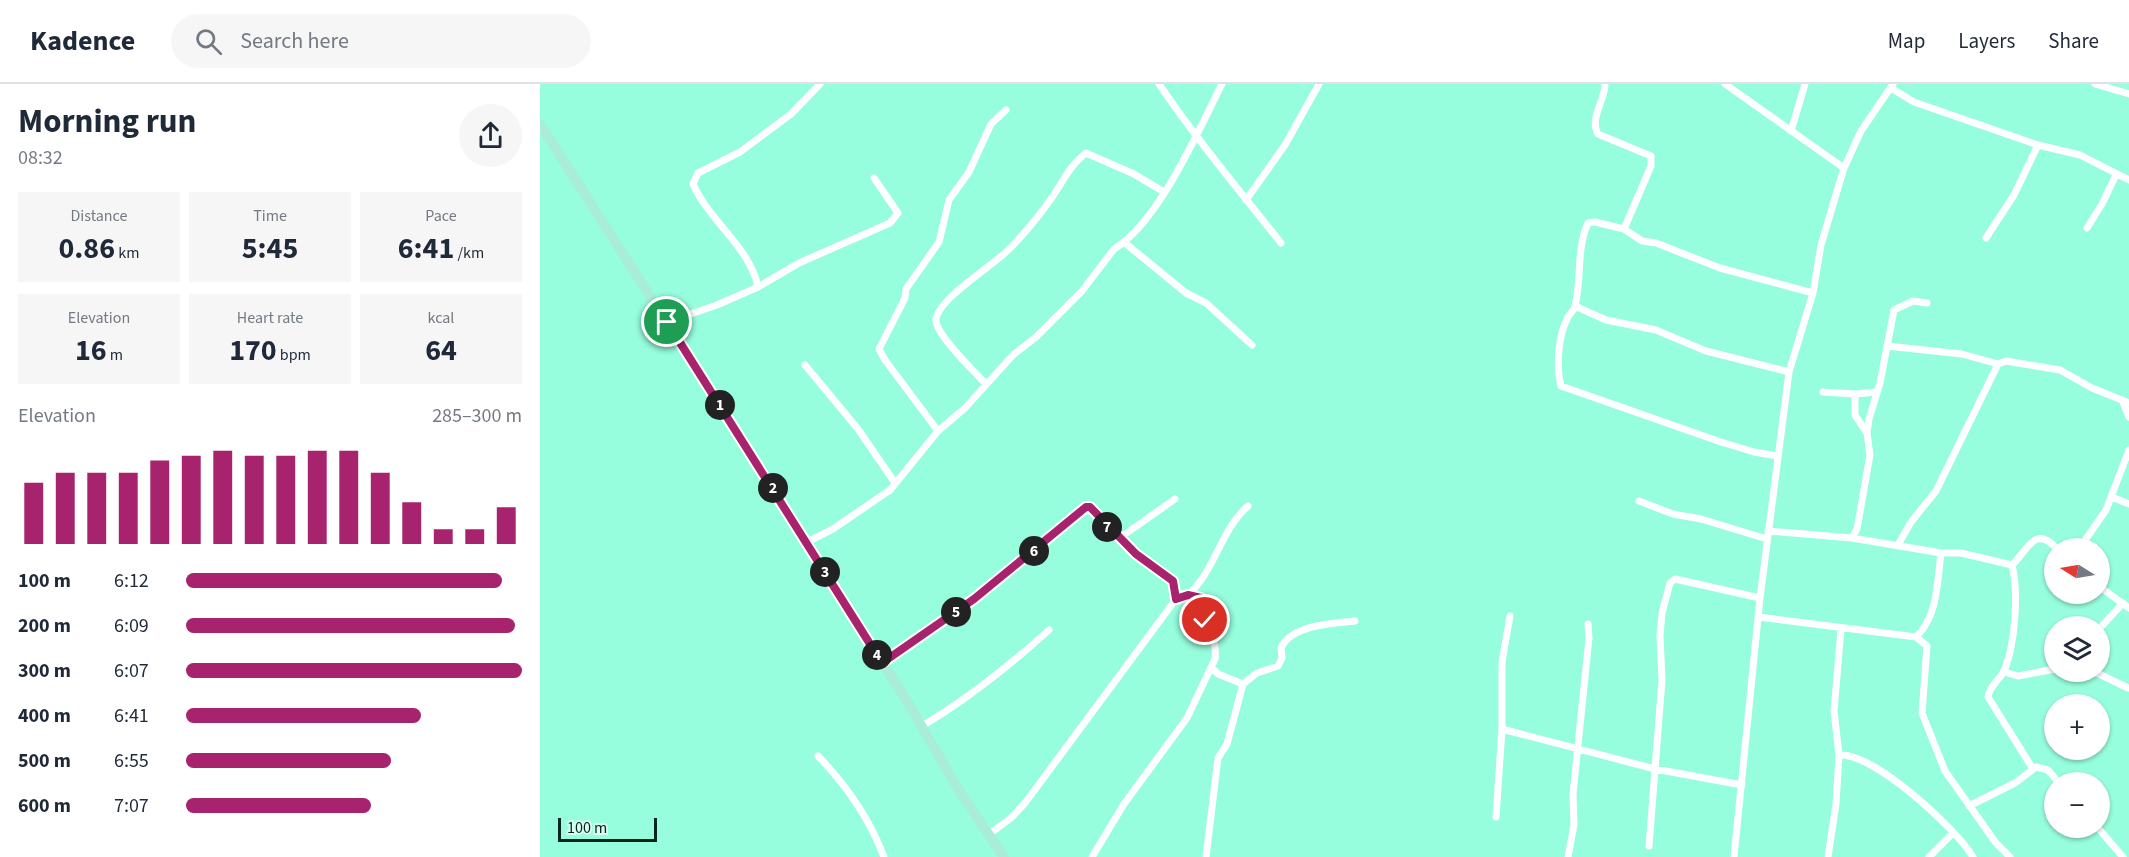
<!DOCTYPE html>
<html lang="en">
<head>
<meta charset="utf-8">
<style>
	:root { --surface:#fff; --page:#f6f6f7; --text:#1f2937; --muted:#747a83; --line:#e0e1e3; --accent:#a8236e }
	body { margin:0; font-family:"Source Sans 3",sans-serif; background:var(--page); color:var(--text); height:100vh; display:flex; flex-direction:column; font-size:22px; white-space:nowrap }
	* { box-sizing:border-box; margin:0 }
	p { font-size:20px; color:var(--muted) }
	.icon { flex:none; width:33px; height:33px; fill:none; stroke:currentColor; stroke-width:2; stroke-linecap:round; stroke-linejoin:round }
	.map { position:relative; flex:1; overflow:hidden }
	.side { display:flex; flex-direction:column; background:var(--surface); width:540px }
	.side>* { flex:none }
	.needle { width:39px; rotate:281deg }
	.fabs { position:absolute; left:1504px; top:454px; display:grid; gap:12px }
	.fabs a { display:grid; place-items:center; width:66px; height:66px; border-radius:50%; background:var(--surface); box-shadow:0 2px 4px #0004; font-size:30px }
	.scale { position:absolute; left:18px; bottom:15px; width:99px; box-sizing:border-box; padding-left:6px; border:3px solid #03251c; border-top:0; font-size:16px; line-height:21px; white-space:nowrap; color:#03251c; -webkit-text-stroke:4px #d7fdef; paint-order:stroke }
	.pin { position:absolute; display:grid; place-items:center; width:51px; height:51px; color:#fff; margin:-26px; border:3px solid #fff; border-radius:50%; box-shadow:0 2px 6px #0007 }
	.km { position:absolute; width:30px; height:30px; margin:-15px; border-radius:50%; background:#222; color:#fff; font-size:16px; line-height:30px; text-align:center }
	.round { display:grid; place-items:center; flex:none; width:63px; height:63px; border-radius:32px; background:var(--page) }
	.head { display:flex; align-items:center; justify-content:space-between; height:102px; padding:0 18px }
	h1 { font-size:33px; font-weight:700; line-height:45px }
	.stats { display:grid; grid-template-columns:repeat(3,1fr); gap:9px; height:102px; padding:6px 18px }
	.stats div { display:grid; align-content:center; border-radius:0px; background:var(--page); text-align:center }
	.stats b { font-size:30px; font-weight:700 }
	.stats small { font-size:16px; font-weight:400 }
	.stats p { font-size:16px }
	.chart { height:168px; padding:12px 18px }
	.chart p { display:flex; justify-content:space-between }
	.chart svg { width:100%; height:108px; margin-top:6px; stroke:var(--accent); stroke-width:6 }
	ul { padding:0 18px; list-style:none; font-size:20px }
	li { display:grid; grid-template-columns:96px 72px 1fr; align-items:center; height:45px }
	li i { height:15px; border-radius:8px; background:var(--accent) }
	header { display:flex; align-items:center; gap:36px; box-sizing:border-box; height:84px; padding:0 30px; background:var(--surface); border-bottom:2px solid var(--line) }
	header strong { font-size:28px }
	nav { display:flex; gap:33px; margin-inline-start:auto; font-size:21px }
	.search { width:420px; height:54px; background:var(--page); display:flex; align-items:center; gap:15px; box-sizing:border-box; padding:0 21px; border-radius:33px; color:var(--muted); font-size:22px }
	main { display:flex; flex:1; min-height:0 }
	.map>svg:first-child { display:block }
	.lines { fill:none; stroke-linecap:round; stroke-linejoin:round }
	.minor { stroke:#fff; stroke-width:7 }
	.primary { stroke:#a9edd9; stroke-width:10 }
	.route-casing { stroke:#fff; stroke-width:12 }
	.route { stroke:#a8236e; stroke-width:8 }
</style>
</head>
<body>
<header>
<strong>Kadence</strong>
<div class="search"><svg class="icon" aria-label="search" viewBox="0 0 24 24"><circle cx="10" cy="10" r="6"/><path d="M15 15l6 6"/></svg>Search here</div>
<nav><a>Map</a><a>Layers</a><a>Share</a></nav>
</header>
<main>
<section class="side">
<div class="head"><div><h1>Morning run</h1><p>08:32</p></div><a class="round"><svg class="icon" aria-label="share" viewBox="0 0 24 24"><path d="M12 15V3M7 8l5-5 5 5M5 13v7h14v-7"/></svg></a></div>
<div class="stats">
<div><p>Distance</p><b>0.86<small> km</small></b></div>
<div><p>Time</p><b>5:45</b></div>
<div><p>Pace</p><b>6:41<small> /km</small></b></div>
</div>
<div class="stats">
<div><p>Elevation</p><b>16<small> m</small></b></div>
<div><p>Heart rate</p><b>170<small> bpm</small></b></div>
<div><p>kcal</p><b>64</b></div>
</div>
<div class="chart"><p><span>Elevation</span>285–300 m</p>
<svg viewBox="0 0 160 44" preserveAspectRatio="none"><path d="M5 44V19M15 44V15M25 44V15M35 44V15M45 44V10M55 44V8M65 44V6M75 44V8M85 44V8M95 44V6M105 44V6M115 44V15M125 44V27M135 44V38M145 44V38M155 44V29"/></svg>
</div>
<ul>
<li><b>100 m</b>6:12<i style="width:94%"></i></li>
<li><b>200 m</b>6:09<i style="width:98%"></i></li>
<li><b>300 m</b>6:07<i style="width:100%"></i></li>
<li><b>400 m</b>6:41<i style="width:70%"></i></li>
<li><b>500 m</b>6:55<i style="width:61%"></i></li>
<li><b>600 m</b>7:07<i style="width:55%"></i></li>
</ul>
</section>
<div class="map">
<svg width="1589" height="773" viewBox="0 0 1589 773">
	<rect width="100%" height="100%" fill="#96fddd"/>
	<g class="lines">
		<path class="minor" d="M619 0C657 56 699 106 741 159
			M1065 0C1065 17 1049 34 1058 50L1111 72V82L1084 145
			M1185 0 1304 84
			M1555 0 1589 10
			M1351 4 1374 18 1498 61 1540 71 1589 96
			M1251 47 1265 0
			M706 116 745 61 779 0
			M1547 144 1562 120 1576 91
			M1446 154 1474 111 1498 61
			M585 159 646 209 666 219 712 261
			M218 203C210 163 169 137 153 100L158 89 200 68 251 30 280 0
			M1035 222 1066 236 1116 246 1166 267 1249 288
			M127 238 177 221 218 203 259 179 350 139 358 129 334 94
			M1347 262 1422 270 1458 280
			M265 281 318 345 355 399
			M446 300C435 288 394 249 396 235 399 215 450 183 465 169 483 152 499 132 513 112 524 96 530 81 546 69L594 90 624 108
			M1283 308 1315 310 1337 308
			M1315 310V331L1327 349
			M1582 316 1589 333
			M398 347 345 276 339 265 365 214 366 205 399 158 409 116 429 88 451 40 466 26
			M1238 372 1214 368 1181 358 1021 302C1016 283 1018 251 1028 233 1030 229 1034 227 1035 222 1042 194 1036 165 1048 139L1055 138 1084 145 1102 157 1116 159 1180 184 1273 209
			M1572 413 1589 420
			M1099 417 1133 430 1161 435 1227 455
			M1228 447 1312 454 1401 469H1421L1472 481
			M581 453 635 415
			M1312 454 1317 445 1330 371 1327 349 1329 335 1340 299 1354 226 1373 217 1387 219
			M267 458 293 445 350 406 398 347 425 324 473 271 496 253 542 207 574 165C619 138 658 47 682 0
			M1358 461 1371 438 1396 407 1458 280 1466 277 1520 286 1552 304 1589 319
			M1539 465 1566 426 1589 366
			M1472 481C1479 508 1475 559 1465 585 1461 595 1449 602 1448 613L1493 685
			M1472 481C1488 466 1495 440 1517 465
			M1560 503 1589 524
			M648 511C675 487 681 445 708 422
			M1219 533 1376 553 1387 562 1382 629 1405 687 1456 759 1470 773
			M1560 544 1583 519
			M1376 553C1398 532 1397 499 1401 469
			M342 579 434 515 546 423H550L596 470 633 497 636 515
			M671 583 678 590 703 600 717 589 738 582 742 574 741 564C751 541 793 539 815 537
			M1464 588 1478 592 1515 585
			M1555 588 1588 604
			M382 642C428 615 469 582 509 546
			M962 645 1115 685 1202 701
			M1299 671C1333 668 1416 744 1433 773
			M278 672C307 702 329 733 344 773
			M1429 722 1475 699 1496 683 1508 686 1519 699
			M956 733 962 645V578L970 532
			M1558 744 1583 773
			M448 751 471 734 485 719 636 515 655 510 661 514C664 522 663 530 666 538 671 551 677 560 675 575L647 634 584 720 552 773
			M1109 762 1122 596 1120 552 1122 529 1130 499 1135 495 1220 514
			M666 773 678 674 687 660 703 600
			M1028 773 1034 741 1033 710 1049 554 1048 540
			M1194 773 1220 514 1249 288 1273 209 1281 161 1304 84 1321 47 1353 0
			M1288 773 1296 720 1299 671 1294 627 1301 545
			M1389 773 1413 749"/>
		<path class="primary" d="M0 40 267 458 368 619 420 708 464 773"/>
	</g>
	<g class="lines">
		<g class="route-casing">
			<path id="route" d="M127 238 342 579 434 515 546 423H550L596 470 633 497 636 515 648 511 661 514 665 536"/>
		</g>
		<use href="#route" class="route"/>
	</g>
</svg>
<div class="fabs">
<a><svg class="needle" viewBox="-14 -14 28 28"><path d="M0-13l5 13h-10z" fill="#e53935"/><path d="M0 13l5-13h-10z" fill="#747a83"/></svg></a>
<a><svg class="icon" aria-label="layers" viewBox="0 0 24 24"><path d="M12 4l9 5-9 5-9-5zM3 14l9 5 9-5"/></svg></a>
<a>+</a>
<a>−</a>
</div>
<div class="scale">100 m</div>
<div class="pin" style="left:127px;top:238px;background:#1e9e55"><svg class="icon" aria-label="arrive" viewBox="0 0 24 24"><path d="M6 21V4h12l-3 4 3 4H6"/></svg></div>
<div class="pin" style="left:665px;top:536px;background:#d93025"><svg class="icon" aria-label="check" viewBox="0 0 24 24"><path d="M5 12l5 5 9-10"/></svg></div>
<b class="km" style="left:180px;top:321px">1</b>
<b class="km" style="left:233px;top:404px">2</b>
<b class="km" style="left:285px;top:488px">3</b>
<b class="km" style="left:337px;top:571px">4</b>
<b class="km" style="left:416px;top:528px">5</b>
<b class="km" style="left:494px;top:467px">6</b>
<b class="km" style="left:567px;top:443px">7</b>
</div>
</main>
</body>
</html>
